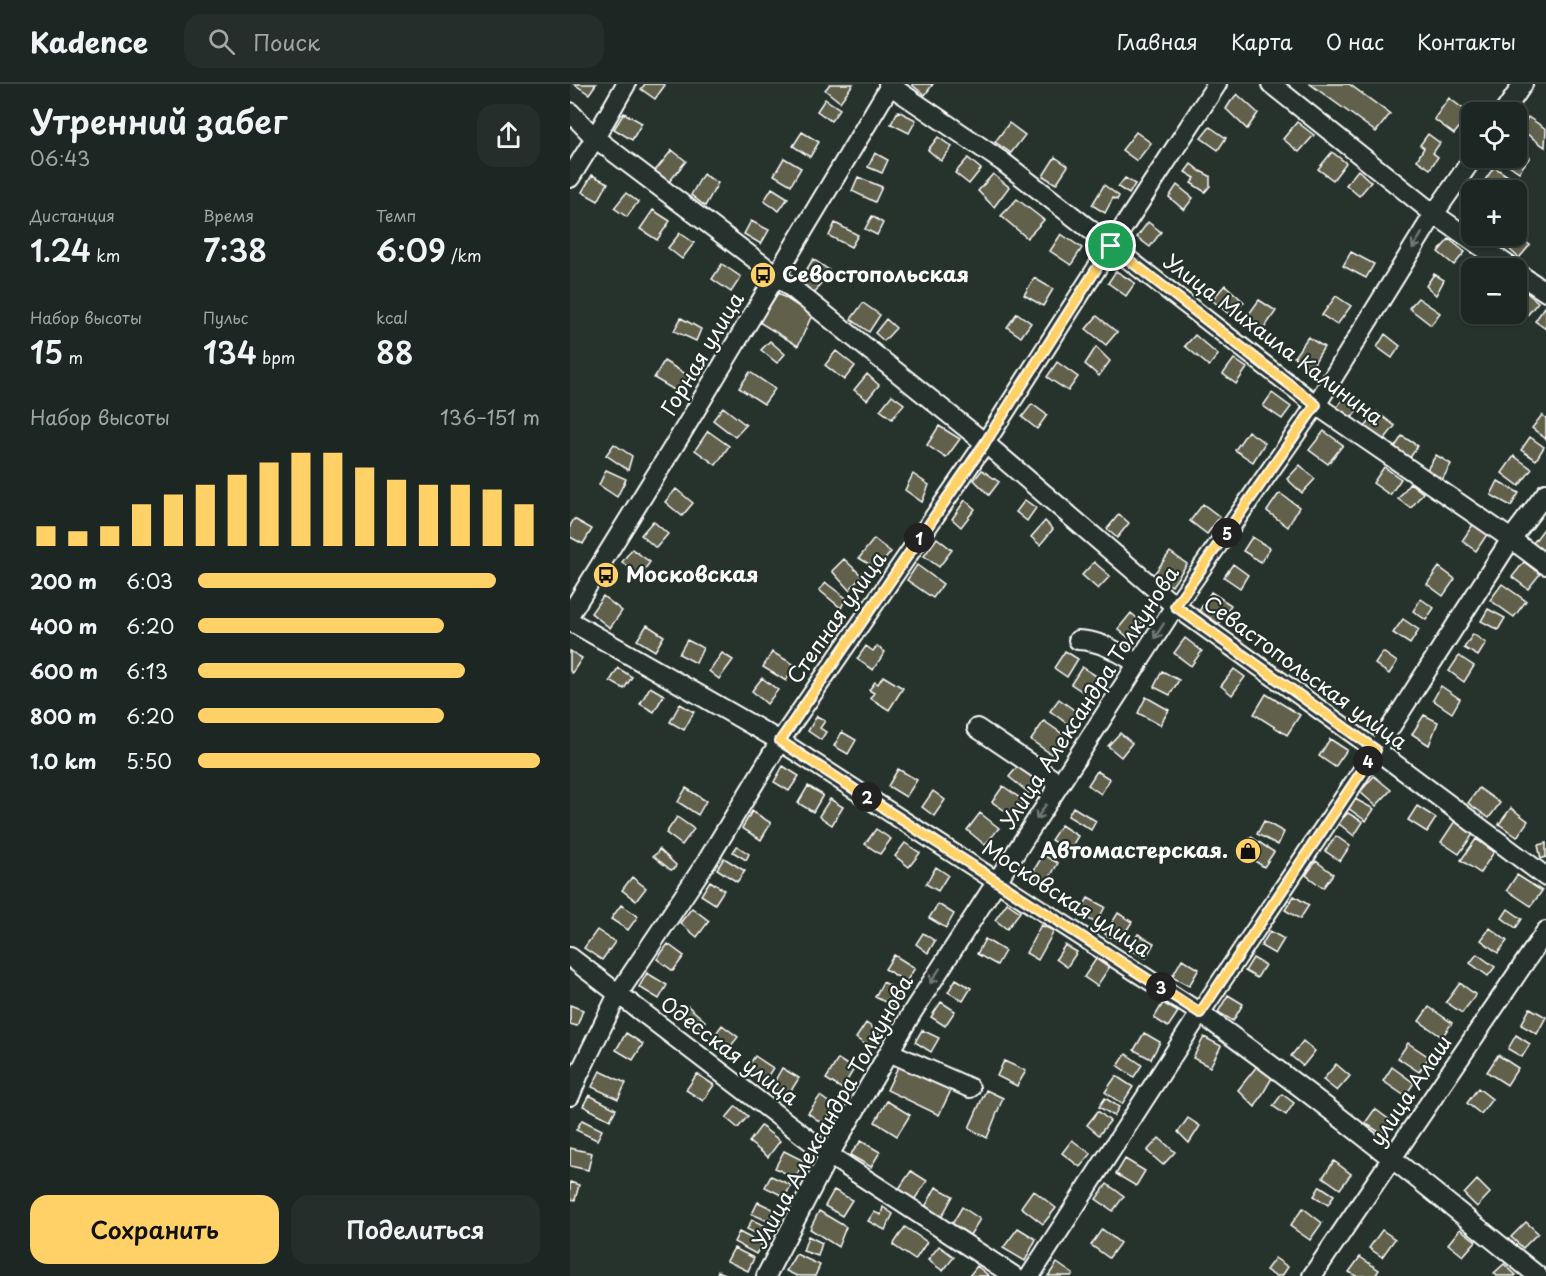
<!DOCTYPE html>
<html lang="ru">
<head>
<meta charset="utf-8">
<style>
	:root { --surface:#1c2622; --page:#252e2a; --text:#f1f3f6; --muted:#a0a5a5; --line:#3a4340; --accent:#ffd166 }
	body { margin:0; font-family:"Playpen Sans",sans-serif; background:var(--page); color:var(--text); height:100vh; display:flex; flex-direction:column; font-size:22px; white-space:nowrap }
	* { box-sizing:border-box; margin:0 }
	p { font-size:20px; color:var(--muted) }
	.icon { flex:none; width:33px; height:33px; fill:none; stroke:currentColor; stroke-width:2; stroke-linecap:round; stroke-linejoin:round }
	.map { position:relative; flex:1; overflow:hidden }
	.drawer { display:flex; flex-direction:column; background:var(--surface); width:570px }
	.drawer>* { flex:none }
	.buttons { position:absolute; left:891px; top:18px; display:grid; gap:12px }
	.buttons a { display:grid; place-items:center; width:66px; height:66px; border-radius:12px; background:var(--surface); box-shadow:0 2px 4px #0004,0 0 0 2px var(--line); font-size:30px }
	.pin { position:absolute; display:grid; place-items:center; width:51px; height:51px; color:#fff; margin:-26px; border:3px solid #fff; border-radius:50%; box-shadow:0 2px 6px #0007 }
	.km { position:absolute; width:30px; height:30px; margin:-15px; border-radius:50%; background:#222; color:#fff; font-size:16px; line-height:30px; text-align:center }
	.round { display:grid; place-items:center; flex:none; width:63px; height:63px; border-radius:18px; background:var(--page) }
	.headline { display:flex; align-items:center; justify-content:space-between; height:102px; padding:0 30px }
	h1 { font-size:33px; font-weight:600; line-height:45px }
	.metrics { display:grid; grid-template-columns:repeat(3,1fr); gap:9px; height:102px; padding:6px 30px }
	.metrics div { display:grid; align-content:center }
	.metrics b { font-size:30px; font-weight:600 }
	.metrics small { font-size:16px; font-weight:400 }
	.metrics p { font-size:16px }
	.chart { height:168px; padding:12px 30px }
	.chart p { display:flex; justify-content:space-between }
	.chart svg { width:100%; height:108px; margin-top:6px; stroke:var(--accent); stroke-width:6 }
	.primary-button { display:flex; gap:12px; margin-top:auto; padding:12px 30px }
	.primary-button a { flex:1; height:69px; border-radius:18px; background:var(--accent); color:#111; font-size:24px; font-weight:600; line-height:69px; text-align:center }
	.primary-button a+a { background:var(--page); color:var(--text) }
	ul { padding:0 30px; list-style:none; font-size:20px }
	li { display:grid; grid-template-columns:96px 72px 1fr; align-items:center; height:45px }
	li i { height:15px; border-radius:8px; background:var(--accent) }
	header { display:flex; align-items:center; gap:36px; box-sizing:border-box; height:84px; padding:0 30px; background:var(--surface); border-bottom:2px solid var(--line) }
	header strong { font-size:28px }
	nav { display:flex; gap:33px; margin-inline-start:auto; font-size:21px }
	.search { width:420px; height:54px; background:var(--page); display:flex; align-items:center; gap:15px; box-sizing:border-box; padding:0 21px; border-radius:18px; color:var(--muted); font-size:22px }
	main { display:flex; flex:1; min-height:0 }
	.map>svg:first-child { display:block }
	.building { fill:#61604b; stroke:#fff; stroke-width:1.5 }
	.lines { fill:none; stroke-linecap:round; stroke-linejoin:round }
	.minor-casing { stroke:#fff; stroke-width:22 }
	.minor { stroke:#26332d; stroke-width:18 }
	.oneway { stroke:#727a76 }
	.route-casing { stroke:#fff; stroke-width:12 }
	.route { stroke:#ffd166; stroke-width:8 }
	.labels { text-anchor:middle; stroke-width:4.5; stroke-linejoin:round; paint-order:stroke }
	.poi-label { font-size:21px; font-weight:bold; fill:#fff; stroke:#26332d; text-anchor:start }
	.street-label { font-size:21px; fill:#fff; stroke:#26332d }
</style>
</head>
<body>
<header>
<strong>Kadence</strong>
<div class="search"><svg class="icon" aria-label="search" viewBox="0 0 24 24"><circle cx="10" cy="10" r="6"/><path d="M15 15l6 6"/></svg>Поиск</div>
<nav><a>Главная</a><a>Карта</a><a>О нас</a><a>Контакты</a></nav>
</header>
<main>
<section class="drawer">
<div class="headline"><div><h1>Утренний забег</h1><p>06:43</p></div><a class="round"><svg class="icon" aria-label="share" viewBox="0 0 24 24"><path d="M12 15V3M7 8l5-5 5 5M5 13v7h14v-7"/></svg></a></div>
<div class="metrics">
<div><p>Дистанция</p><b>1.24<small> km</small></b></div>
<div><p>Время</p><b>7:38</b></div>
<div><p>Темп</p><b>6:09<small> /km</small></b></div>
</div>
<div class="metrics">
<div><p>Набор высоты</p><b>15<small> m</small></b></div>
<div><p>Пульс</p><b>134<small> bpm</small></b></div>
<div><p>kcal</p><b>88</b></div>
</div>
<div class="chart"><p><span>Набор высоты</span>136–151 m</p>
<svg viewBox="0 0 160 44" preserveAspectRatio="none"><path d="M5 44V36M15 44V38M25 44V36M35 44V27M45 44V23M55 44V19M65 44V15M75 44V10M85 44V6M95 44V6M105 44V12M115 44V17M125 44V19M135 44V19M145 44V21M155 44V27"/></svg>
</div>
<ul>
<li><b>200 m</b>6:03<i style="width:87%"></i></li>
<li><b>400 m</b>6:20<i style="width:72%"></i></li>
<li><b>600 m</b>6:13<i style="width:78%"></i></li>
<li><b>800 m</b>6:20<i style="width:72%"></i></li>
<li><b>1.0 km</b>5:50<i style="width:100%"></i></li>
</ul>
<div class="primary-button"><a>Сохранить</a><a>Поделиться</a></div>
</section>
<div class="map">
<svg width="976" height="1192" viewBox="0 0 976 1192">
	<rect width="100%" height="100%" fill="#26332d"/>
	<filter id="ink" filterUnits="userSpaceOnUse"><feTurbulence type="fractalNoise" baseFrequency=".0167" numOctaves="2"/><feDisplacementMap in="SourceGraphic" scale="12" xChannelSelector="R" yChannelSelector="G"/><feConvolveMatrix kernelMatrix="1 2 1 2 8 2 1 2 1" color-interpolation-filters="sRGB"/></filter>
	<g filter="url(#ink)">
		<path class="building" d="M4 0H26L19 10Z
			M75 0H94L95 1 85 15 71 5Z
			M260 0H283L270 18 255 6Z
			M343 0H363L355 11 342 1Z
			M740 0H779L820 30 806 48Z
			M667 10 688 29 677 45 656 25 661 17Z
			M879 14 900 30 884 50 864 35Z
			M255 15 270 25 261 37 247 27Z
			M328 27 346 36 339 49 321 40Z
			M54 29 72 39 62 56 44 45Z
			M958 33 976 45 975 63 950 45Z
			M727 38 744 51 729 68 713 55Z
			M439 39 455 51 441 69 425 58Z
			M640 43 656 54 648 66 631 54Z
			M232 48 249 58 240 73 223 62Z
			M566 48 581 59 567 77 552 66Z
			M858 50 870 59 863 69 868 73 860 85 847 76 854 64 850 61Z
			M368 53 382 63 371 77 358 66Z
			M946 63 960 73 949 88 930 75 931 74H946Z
			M102 66 116 77 99 98 85 87Z
			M762 68 776 79 763 96 748 85Z
			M305 69 318 76 312 89 298 83Z
			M485 73 498 82 486 100 473 92Z
			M214 74 231 84 221 101 204 91Z
			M398 74 411 85 399 100 385 89Z
			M621 80 630 87 640 92V102L635 108 621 99 625 94 615 88Z
			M924 83 944 96 938 106H931L915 96Z
			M788 86 801 98 789 112 776 101Z
			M133 90 148 99 135 122 121 111Z
			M423 90 439 103 424 123 408 107Z
			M22 91 38 99 28 117 12 108Z
			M288 93 312 103 305 118 282 107Z
			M555 94 565 100 559 110 548 103Z
			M921 100 931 106H917Z
			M534 101 549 112 547 116 543 114 535 129 522 121Z
			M607 101 623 114 614 126 599 113Z
			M202 104 218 114 209 127 194 117Z
			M56 109 68 118 57 133 44 124Z
			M447 115 474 136 457 154 431 132Z
			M902 125V142L893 137Z
			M83 126 100 137 87 156 70 145Z
			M302 132 313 139 307 151 295 145Z
			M181 137 199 146 191 160 174 150Z
			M578 138 591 148 580 163 567 153Z
			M265 139 288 151 281 163 259 152Z
			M110 149 124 159 112 175 98 164Z
			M491 150 512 164 501 181 480 167Z
			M948 152 960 161 949 174 938 164Z
			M879 155 895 168 884 181 868 168Z
			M781 168 804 180 796 194 773 182Z
			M243 175 259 186 245 209 229 198Z
			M152 180 171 193 161 208 142 195Z
			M546 187 565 199 556 212 538 199Z
			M864 190 874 196 866 211 856 202Z
			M464 194 483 205 473 222 454 211Z
			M655 201 674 218 661 232 642 216Z
			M951 204 968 218 951 239 940 230H946V210Z
			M208 209 242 231 228 262 189 238Z
			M766 212 781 222 767 241 752 231Z
			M848 214 870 229 861 241 839 224Z
			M689 216 706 227 693 246 676 234Z
			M293 219 310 231 299 248 281 235Z
			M975 223 976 224V245L965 237Z
			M447 229 461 239 451 253 437 243Z
			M527 232 547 248 536 261 516 245Z
			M111 234 131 245 126 257 104 247Z
			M316 235 326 244 314 257 305 249Z
			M815 250 830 262 822 274 807 263Z
			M625 251 648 271 639 282 615 262Z
			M738 253 754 263 741 284 724 273Z
			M200 257 215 270 207 279 191 266Z
			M526 263 540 277 529 292 515 280Z
			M266 267 285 282 274 296 255 281Z
			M664 275 677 284 666 300 653 290Z
			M94 277 121 293 111 310 84 294Z
			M487 278 508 293 498 307 477 293Z
			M180 288 205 305 194 320 169 304Z
			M297 290 309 301 297 316 284 306Z
			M702 309 721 323 712 335 693 322Z
			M777 310 791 321 781 335 766 324Z
			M322 311 334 320 322 335 310 326Z
			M462 320 477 331 467 345 452 333Z
			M153 323 176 341 165 353 143 336Z
			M807 328 825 342 813 357 795 343Z
			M972 331 976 334V355L962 344Z
			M369 342 390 355 376 374 357 361Z
			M138 347 159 362 146 381 125 366Z
			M678 347 695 359 683 378 665 366Z
			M754 347 773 361 758 380 739 366Z
			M832 352 848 362 839 375 823 366Z
			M960 353 974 363 966 376 951 366Z
			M44 360 62 372 58 386 36 371Z
			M866 371 881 380 872 396 856 387Z
			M944 372 962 385 949 402 932 389Z
			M730 381 745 395 732 409 717 395Z
			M814 383 831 395 820 411 803 399Z
			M36 386 56 395 47 413 29 401Z
			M412 386 429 398 419 411 404 396Z
			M343 390 359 401 352 418 335 406Z
			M928 397 949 409 941 422 921 411Z
			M840 399 853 409 841 424 828 415Z
			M106 405 123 419 112 432 95 418Z
			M711 410 729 423 718 443 697 427 708 411Z
			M395 416 405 425 391 443 382 435Z
			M455 416 466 424 457 437 446 428Z
			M633 420 650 433 637 450 620 437Z
			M549 430 559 439 547 454 537 445Z
			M4 435 22 445 13 460 0 453V442Z
			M83 437 98 450 86 464 71 451Z
			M475 437 483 445 470 461 461 453Z
			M904 439 918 449 906 467 892 457Z
			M976 442V469L963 459Z
			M682 453 700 464 691 478 673 467Z
			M367 454 382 466 369 483 354 472Z
			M304 455 321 468 307 485 289 474Z
			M62 465 80 478 70 492 52 478Z
			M600 468 617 480 602 502 584 490Z
			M274 475 292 492 279 506 262 487Z
			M524 478 540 492 528 505 512 491Z
			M954 478 970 490 958 505 942 493Z
			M663 480 678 491 670 504 654 493Z
			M347 481 373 500 363 514 337 496Z
			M869 483 885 495 873 512 857 500Z
			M256 499 276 514 271 524 249 506Z
			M932 500 956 517 944 533 920 516Z
			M641 508 661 521 649 540 629 527Z
			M33 512 52 527 40 544 21 529Z
			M33 512 52 527 40 544 21 529Z
			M851 515 864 524 856 536 843 527Z
			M918 525 935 534 928 546 911 537Z
			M561 529 574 540 561 556 548 545Z
			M833 535 849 546 840 560 823 549Z
			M77 541 94 552 85 567 67 556Z
			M903 550 916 559 908 572 894 564Z
			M615 554 632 567 621 582 604 569Z
			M117 556 133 564 126 579 109 570Z
			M296 562 303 567 307 562 315 568 303 586 287 575Z
			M0 567 12 574 2 589 0 587Z
			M495 567 508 575 497 593 484 584Z
			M202 568 225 581 216 597 193 583Z
			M813 568 827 578 819 590 805 580Z
			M152 569 163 576 149 595 139 587Z
			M889 572 904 582 894 598 879 587Z
			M512 583 531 595 519 612 501 600Z
			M48 584 62 593 54 605 40 597Z
			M664 585 675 593 662 611 651 602Z
			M592 587 609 596 600 611 584 603Z
			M313 592 333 604 319 626 300 614 304 609 299 606 305 598 308 600Z
			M192 594 208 606 197 620 182 607Z
			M192 594 208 606 197 620 182 607Z
			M871 602 890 615 882 629 863 616Z
			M80 603 94 611 84 628 70 620Z
			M696 610 730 631 717 651 684 630Z
			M576 613 599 626 590 641 568 629Z
			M489 615 508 629 499 641 480 627Z
			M110 620 124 628 114 646 100 638Z
			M854 631 868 638 859 661 842 650Z
			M247 632 255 637 250 644 256 648 251 656 238 647Z
			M247 632 255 637 250 644 256 648 251 656 238 647Z
			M474 637 494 651 481 670 461 656Z
			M272 648 286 656 278 670 264 662Z
			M550 649 562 659 551 673 538 662Z
			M760 655 777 666 765 683 749 672Z
			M452 677 471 693 459 709 439 693Z
			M213 682 229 692 219 707 204 698Z
			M213 682 229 692 219 707 204 698Z
			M328 685 347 696 336 713 318 702Z
			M527 687 540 695 531 710 518 701Z
			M804 692 821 706 806 722 790 708Z
			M238 702 253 711 243 728 228 719Z
			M433 702 454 717 443 732 422 718Z
			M116 704 136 717 128 731 108 718Z
			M909 704 930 719 919 734 898 719Z
			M363 707 375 716 364 732 352 723Z
			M260 715 273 723 262 741 249 732Z
			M785 715 804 725 796 737 778 724Z
			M847 722 866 734 857 748 838 736Z
			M503 723 526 737 521 746 498 732Z
			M941 724 958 737 947 753 929 740Z
			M182 727 201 739 191 756 172 744Z
			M410 729 429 744 415 761 397 746Z
			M778 729 793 738 784 752 768 739Z
			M107 733 124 745 112 761 96 749Z
			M694 737 714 748 708 761 687 750Z
			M885 737 904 749 889 770 871 758Z
			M491 741 508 752 499 767 481 756Z
			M306 745 321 755 310 770 295 760Z
			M766 752 780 762 770 777 755 767Z
			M681 753 704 768 694 783 671 768Z
			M906 755 924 768 910 789 891 776Z
			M335 759 350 769 339 783 325 772Z
			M976 759V773L971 775 968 761Z
			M167 762 179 770 176 776 163 768Z
			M89 765 106 781 105 784 101 786 83 772 87 769Z
			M473 771 488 779 476 800 461 791Z
			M154 774 175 787 167 798 147 785Z
			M746 777 763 790 753 804 736 791Z
			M366 783 378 791 368 807 356 800Z
			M947 791 972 807 961 822 937 806Z
			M62 793 76 804 66 817 52 806Z
			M140 797 154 806 145 820 131 811Z
			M724 812 739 821 730 835 715 826Z
			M518 814 535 823 526 839 509 830Z
			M437 819 450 828 437 845 425 836Z
			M368 820 384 830 376 844 359 834Z
			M51 821 68 832 58 846 41 835Z
			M122 824 139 837 127 853 110 839Z
			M938 825 952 835 946 844 932 834Z
			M548 829 562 838 549 858 535 850Z
			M471 841 484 847 468 876 456 869Z
			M920 844 937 857 928 869 911 856Z
			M27 846 45 858 32 876 14 864Z
			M700 847 714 855 705 870 691 862Z
			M353 849 365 857 358 869 346 860Z
			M568 850 584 859 576 874 559 865Z
			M415 855 435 867 427 881 407 870Z
			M98 860 114 872 103 887 87 875Z
			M495 861 507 868 497 883 486 875Z
			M907 870 925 883 918 892 900 879Z
			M324 871 345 884 336 898 315 885Z
			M683 874 695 881 687 894 675 887Z
			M526 875 539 884 527 902 514 893Z
			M612 875 629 885 619 902 602 893Z
			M77 889 97 901 89 915 69 903Z
			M386 895 401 904 393 917 378 908Z
			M313 898 333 908 325 923 305 913Z
			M890 899 906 911 892 929 876 918Z
			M658 911 673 920 663 937 648 928Z
			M371 918 385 927 375 942 361 933Z
			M593 919 608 928 598 943 584 934Z
			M0 921 13 926 7 942 0 940Z
			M118 922 135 937 127 947 110 932Z
			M859 923 882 939 872 953 849 937Z
			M960 924 976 933 967 950 951 941Z
			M296 939 310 949 300 964 286 954Z
			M152 941 168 953 156 968 141 956Z
			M352 946 369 954 361 968 345 958Z
			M56 949 73 960 63 976 46 966Z
			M56 949 73 960 63 976 46 966Z
			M574 949 590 958 581 975 564 966Z
			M946 951 960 960 952 973 938 965Z
			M634 953 651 962 640 983 623 974Z
			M733 957 745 967 733 982 721 972Z
			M838 959 859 973 849 988 828 974Z
			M556 970 572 981 564 993 548 982Z
			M928 971 948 984 937 1001 917 988Z
			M185 972 203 984 193 999 175 987Z
			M268 975 284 985 272 1005 256 995Z
			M434 977 456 987 447 1002 427 992Z
			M766 980 780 992 767 1007 753 996Z
			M329 981 381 1006 369 1031 317 1006Z
			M687 982 702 994 685 1023 668 1006Z
			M822 983 844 999 835 1012 813 997Z
			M212 984 229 994 217 1013 201 1004Z
			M30 987 56 999 48 1015 22 1003Z
			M127 990 144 1001 133 1017 116 1006Z
			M546 992 563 1003 552 1020 535 1008Z
			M908 1004 922 1015 911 1030 897 1019Z
			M416 1006 433 1014 417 1054 399 1044Z
			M712 1010 724 1019 716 1031 703 1022Z
			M19 1011 46 1025 40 1036 13 1022Z
			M250 1012 265 1023 253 1040 238 1029Z
			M535 1014 549 1023 544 1032 529 1023Z
			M317 1017 340 1031 327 1052 305 1038Z
			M166 1022 178 1032 168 1044 156 1034Z
			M805 1025 821 1037 812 1050 795 1039Z
			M528 1027 540 1037 529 1051 517 1041Z
			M618 1034 630 1042 619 1059 608 1048Z
			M12 1036 32 1046 27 1056 6 1046Z
			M191 1042 210 1057 198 1073 179 1058Z
			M589 1054 605 1068 593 1081 577 1067Z
			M502 1056 521 1070 510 1083 492 1069Z
			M291 1057 310 1068 301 1083 280 1071Z
			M0 1064 22 1069 18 1086 0 1082Z
			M214 1067 234 1077 225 1094 205 1084Z
			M555 1075 575 1087 566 1102 546 1090Z
			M764 1077 781 1090 770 1105 753 1093Z
			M341 1087 357 1097 344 1116 328 1106Z
			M201 1092 221 1101 215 1113 195 1103Z
			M907 1096 920 1109 907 1123 894 1110Z
			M0 1098 9 1101 5 1116 0 1115Z
			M537 1100 554 1112 543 1127 526 1115Z
			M750 1102 764 1111 758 1121 744 1112Z
			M366 1103 383 1112 371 1134 354 1125Z
			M264 1106 282 1116 272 1132 255 1122Z
			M463 1106 486 1124 473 1140 451 1123Z
			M188 1118 205 1126 200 1138 182 1130Z
			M313 1123 323 1130 315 1146 298 1137 304 1128 311 1131Z
			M392 1123 410 1135 400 1151 382 1140Z
			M733 1124 752 1139 740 1156 720 1142Z
			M249 1127 276 1143 268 1163 240 1145Z
			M182 1136 198 1143 193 1153 177 1145Z
			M956 1138 968 1149 953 1164 941 1153Z
			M335 1143 357 1158 345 1176 323 1161Z
			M448 1144 466 1155 455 1177 433 1164Z
			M532 1145 550 1159 539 1174 521 1161Z
			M890 1145 906 1157 893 1172 878 1160Z
			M812 1146 825 1155 812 1173 799 1164Z
			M169 1148 192 1160 186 1170 164 1158Z
			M238 1152 252 1159 248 1172 233 1167Z
			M369 1162 384 1173 373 1187 358 1176Z
			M164 1164 184 1174 178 1187 157 1177Z
			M226 1170 250 1181 245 1192H227L216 1187Z
			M790 1173 809 1186 805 1192H786L779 1188Z
			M705 1174 718 1183 712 1192H705L696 1186Z
			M487 1179 503 1190 501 1192H478Z
			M934 1180 946 1191 945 1192H927L924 1189Z
			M407 1182 419 1192H399Z
			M148 1187 160 1192H146Z"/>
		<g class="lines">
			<g class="minor-casing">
				<path id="minor" d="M318 0 433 78 746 321 941 455 976 481
					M701 0 864 130 942 184
					M0 28 25 54 206 191 415 359 605 522 806 666 976 793
					M934 28 953 0
					M0 94 25 54 56 0
					M946 188 976 208
					M0 530 110 352 321 0
					M0 537 210 657 630 929C746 1012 857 1102 968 1192
					M508 556C532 557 548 568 568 580
					M407 644 490 700
					M0 873 259 1071 444 1192
					M319 968 400 1004
					M0 1012 9 990 48 910 137 777 210 657 415 359 541 162 647 0
					M196 1192 259 1071 343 927 605 522 746 321 864 130 903 74
					M460 1192 630 929 806 666 941 455 976 409
					M742 1192 976 847"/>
			</g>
			<use href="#minor" class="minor"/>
		</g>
		<defs><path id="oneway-shaft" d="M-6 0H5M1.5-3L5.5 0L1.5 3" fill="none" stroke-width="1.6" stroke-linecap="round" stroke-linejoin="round" transform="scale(1.5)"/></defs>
		<g class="oneway">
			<use href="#oneway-shaft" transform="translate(847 157) rotate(122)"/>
			<use href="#oneway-shaft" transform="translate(589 547) rotate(123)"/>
			<use href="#oneway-shaft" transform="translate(471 728) rotate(123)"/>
			<use href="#oneway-shaft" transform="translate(365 892) rotate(123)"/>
		</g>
	</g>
	<g class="lines" filter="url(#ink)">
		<g class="route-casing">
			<path id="route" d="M541 162 746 321 605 522 806 666 630 929 210 657 415 359Z"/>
		</g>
		<use href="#route" class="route"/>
	</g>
	<defs>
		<g id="bus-disc" transform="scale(1.35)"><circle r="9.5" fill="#ffd166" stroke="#26332d"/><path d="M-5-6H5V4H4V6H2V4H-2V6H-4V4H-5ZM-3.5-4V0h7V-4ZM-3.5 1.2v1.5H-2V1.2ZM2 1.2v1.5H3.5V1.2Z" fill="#111"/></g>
		<g id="shop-disc" transform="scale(1.35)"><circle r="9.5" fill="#ffd166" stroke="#26332d"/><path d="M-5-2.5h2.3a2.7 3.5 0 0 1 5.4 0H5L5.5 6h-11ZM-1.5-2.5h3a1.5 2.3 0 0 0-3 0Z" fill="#111"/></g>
	</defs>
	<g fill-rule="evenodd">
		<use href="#bus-disc" x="193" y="191"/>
		<use href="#bus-disc" x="36" y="491"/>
		<use href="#shop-disc" x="678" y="767"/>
	</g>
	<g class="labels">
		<g class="poi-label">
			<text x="212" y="198">Севостопольская</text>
			<text x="56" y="498">Московская</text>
			<text x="658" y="774" text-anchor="end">Автомастерская.</text>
		</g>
		<g class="street-label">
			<text transform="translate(703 256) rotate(37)" y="7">Улица Михаила Калинина</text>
			<text transform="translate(133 270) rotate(-59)" y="7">Горная улица</text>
			<text transform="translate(267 534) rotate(-55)" y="7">Степная улица</text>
			<text transform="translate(735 589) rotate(36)" y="7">Севастопольская улица</text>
			<text transform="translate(520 614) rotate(-57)" y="7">Улица Александра Толкунова</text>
			<text transform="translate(496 815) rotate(33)" y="7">Московская улица</text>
			<text transform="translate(159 967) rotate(37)" y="7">Одесская улица</text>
			<text transform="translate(841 1007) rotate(-56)" y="7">улица Алаш</text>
			<text transform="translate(263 1028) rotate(-61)" y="7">Улица Александра Толкунова</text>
		</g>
	</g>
</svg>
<div class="buttons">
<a><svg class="icon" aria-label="locate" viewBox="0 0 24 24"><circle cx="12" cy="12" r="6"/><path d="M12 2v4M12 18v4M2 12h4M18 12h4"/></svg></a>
<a>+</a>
<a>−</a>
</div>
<div class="pin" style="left:541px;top:162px;background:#1e9e55"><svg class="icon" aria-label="arrive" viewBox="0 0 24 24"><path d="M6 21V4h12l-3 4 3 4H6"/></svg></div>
<b class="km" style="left:349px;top:454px">1</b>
<b class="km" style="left:297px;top:713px">2</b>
<b class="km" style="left:591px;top:903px">3</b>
<b class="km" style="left:798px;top:677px">4</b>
<b class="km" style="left:657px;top:449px">5</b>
</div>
</main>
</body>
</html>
